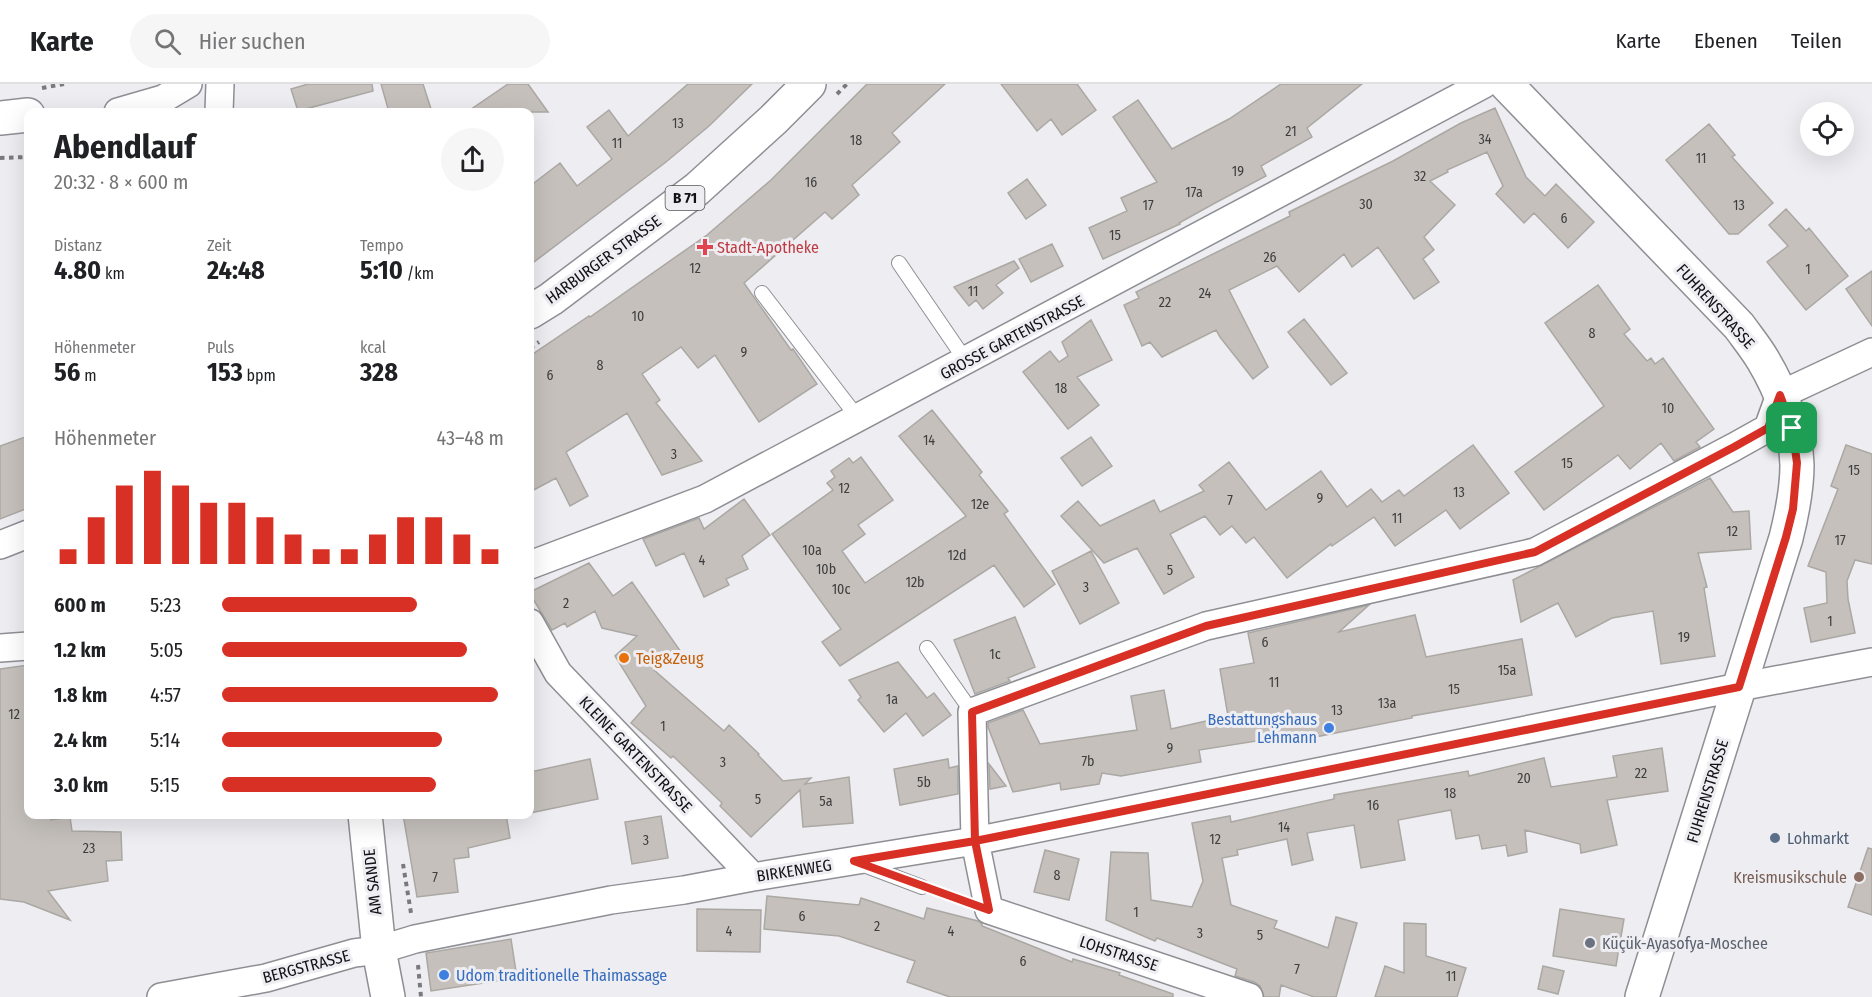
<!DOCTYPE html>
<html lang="de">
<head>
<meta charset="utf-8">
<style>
	:root { --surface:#fff; --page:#f6f6f6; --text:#202124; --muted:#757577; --line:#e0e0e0; --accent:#d93025 }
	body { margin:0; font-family:"Fira Sans Condensed",sans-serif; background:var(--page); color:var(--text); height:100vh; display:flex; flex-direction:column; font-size:22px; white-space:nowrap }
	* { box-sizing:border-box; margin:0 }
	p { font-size:20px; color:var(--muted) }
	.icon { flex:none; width:33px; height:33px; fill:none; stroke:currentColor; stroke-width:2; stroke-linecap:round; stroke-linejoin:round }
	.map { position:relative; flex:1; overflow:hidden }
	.details { position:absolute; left:24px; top:24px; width:510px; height:711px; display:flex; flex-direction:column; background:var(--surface); border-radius:12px; box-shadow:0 6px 24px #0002 }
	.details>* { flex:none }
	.tools { position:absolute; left:1800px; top:18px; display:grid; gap:12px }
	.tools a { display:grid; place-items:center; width:54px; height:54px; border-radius:50%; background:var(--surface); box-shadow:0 6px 24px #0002; font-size:30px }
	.pin { position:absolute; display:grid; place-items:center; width:51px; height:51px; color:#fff; margin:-26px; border-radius:12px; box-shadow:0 3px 9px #0006 }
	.round { display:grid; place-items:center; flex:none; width:63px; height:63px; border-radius:32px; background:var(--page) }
	.head { display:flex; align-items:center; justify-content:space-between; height:102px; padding:0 30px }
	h1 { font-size:33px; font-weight:700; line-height:45px }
	.figures { display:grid; grid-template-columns:repeat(3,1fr); gap:9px; height:102px; padding:6px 30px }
	.figures div { display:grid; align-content:center }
	.figures b { font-size:26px; font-weight:700 }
	.figures small { font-size:16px; font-weight:400 }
	.figures p { font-size:16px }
	.chart { height:168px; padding:12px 30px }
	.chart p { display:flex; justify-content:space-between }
	.chart svg { width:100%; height:108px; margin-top:6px; stroke:var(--accent); stroke-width:6 }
	ul { padding:0 30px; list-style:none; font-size:20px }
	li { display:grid; grid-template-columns:96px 72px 1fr; align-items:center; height:45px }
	li i { height:15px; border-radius:8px; background:var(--accent) }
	header { display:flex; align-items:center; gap:36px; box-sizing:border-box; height:84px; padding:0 30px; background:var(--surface); border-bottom:2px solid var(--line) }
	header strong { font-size:28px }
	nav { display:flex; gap:33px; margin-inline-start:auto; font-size:21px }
	.search { width:420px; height:54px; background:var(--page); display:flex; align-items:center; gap:15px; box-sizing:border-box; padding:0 21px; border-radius:33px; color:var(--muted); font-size:22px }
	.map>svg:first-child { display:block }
	.building { fill:#c5c0bc; stroke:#aba7a3; stroke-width:1.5 }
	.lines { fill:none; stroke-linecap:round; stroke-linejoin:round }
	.service-casing { stroke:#8e8f94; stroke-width:16 }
	.minor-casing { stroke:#8e8f94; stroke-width:30 }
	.tertiary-casing { stroke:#8e8f94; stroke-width:36 }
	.primary-casing { stroke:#8e8f94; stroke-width:36 }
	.path { stroke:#7a7a7e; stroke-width:4; stroke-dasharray:4.5 4.5; stroke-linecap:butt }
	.service { stroke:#fff; stroke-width:14 }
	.minor { stroke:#fff; stroke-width:27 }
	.tertiary { stroke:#fff; stroke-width:33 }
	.primary { stroke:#fff; stroke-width:33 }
	.route-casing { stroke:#fff; stroke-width:12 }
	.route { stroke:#d93025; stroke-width:8 }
	.health-dot { fill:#e0444e; stroke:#ededf2; stroke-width:2 }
	.food-dot { fill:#e8710a; stroke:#ededf2; stroke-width:2 }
	.shop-dot { fill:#3f7fe0; stroke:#ededf2; stroke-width:2 }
	.service-dot { fill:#5c6f8a; stroke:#ededf2; stroke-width:2 }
	.education-dot { fill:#8d6e63; stroke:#ededf2; stroke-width:2 }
	.worship-dot { fill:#6b7280; stroke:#ededf2; stroke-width:2 }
	.labels { text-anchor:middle; stroke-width:6; stroke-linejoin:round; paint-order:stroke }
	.number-label { font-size:14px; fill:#3f3e3e }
	.shield { fill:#ededf2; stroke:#545457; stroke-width:1.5 }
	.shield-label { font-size:15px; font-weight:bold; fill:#121214 }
	.health-label { font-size:16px; fill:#be3a42; stroke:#ededf2; text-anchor:start }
	.street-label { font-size:16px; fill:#121214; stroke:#ededf2 }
	.food-label { font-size:16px; fill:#c56008; stroke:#ededf2; text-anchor:start }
	.shop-label { font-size:16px; fill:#366cbe; stroke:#ededf2; text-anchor:end }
	.service-label { font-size:16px; fill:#4e5e75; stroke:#ededf2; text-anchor:start }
	.education-label { font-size:16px; fill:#785e54; stroke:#ededf2; text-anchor:end }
	.worship-label { font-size:16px; fill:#5b616d; stroke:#ededf2; text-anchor:start }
</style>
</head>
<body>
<header>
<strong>Karte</strong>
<div class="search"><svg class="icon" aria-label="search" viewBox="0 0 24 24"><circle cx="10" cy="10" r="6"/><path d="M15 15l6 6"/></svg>Hier suchen</div>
<nav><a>Karte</a><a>Ebenen</a><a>Teilen</a></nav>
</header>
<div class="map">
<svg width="1872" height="913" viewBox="0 0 1872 913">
	<rect width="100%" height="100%" fill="#ededf2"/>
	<path class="building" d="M308 0H372L373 7 298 27 291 5Z
		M381 0H423L432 28H389Z
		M508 0H528L548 28H467Z
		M688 0H752L709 42 666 78 530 181V102L560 79 577 102 612 75 587 43 609 26 628 52Z
		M867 0H945L892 49 900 58 852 101 859 111 832 135 825 128 744 199 791 266 793 265 817 300 759 338 715 271 698 284 681 263 642 290 660 316 656 319 702 377 662 391 627 329 566 368 588 412 570 422 556 394 530 408V272L589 232 590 233 707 151 771 96Z
		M1001 0H1077L1096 26 1062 51 1051 35 1037 47Z
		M1281 0H1362L1307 44 1312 53 1261 82 1266 92 1215 119 1179 139 1180 140 1103 175 1089 144 1127 127 1121 114 1157 98 1113 33 1138 16 1172 65 1229 35Z
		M1495 24 1526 93 1545 112 1556 100 1594 138 1568 164 1534 129 1524 139 1496 110 1503 102 1487 68 1447 86 1448 88 1430 97 1455 121 1424 153 1434 166 1423 175 1439 198 1414 215 1378 163 1352 183 1344 170 1299 208 1277 182 1229 206 1268 283 1253 295 1220 253 1216 246 1162 273 1150 258 1142 262 1124 221 1139 214 1136 208 1290 132 1289 128 1393 77 1461 39Z
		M1709 40 1735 71 1732 73 1773 119 1738 150H1729L1666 76Z
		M1027 95 1046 121 1026 135 1008 109Z
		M1786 125 1806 147 1809 144 1848 192 1806 226 1767 178 1788 162 1769 141Z
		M1052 160 1063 182 1031 198 1019 175Z
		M1014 177 1019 184 996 201 1003 209 983 225 976 216 969 222 954 203Z
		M1872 187V242L1846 205Z
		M1598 201 1630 245 1624 250 1647 277 1651 274 1655 280 1663 274 1714 345 1696 358 1700 363 1674 377 1661 359 1630 385 1618 371 1544 426 1515 388 1604 322 1545 239Z
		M1304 235 1347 289 1331 301 1288 248Z
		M1091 236 1112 276 1077 293 1099 321 1068 345 1023 288 1050 267 1059 278 1068 272 1062 258Z
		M932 326 982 388 979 391 1008 427 1004 430 1055 500 1024 523 994 481 840 582 822 558 841 545 772 450 833 406 827 399 835 393 831 387 849 374 853 379 861 373 893 416 858 441 865 450 842 467 865 499 966 432 899 352Z
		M28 352V424L0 435V362Z
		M1091 353 1112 382 1082 402 1061 374Z
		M1473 361 1509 409 1460 445 1446 426 1395 462 1374 433 1332 462 1331 460 1287 494 1254 453 1246 459 1232 442 1220 451 1205 432 1170 450 1194 493 1164 510 1137 464 1104 479 1061 432 1078 417 1100 442 1154 416 1160 428 1204 407 1199 401 1229 378 1266 426 1321 387 1347 423 1371 405 1382 418 1399 406 1404 412Z
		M1846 361 1872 370V480L1855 476 1847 497 1848 515 1855 549 1811 558 1804 524 1827 519 1826 488 1808 482 1838 405 1831 402Z
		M1710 394 1733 428 1749 427 1751 465 1698 469 1707 503 1704 504 1715 572 1661 580 1653 527 1612 534 1576 553 1558 519 1521 538 1513 496Z
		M744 415 770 451 742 472 748 485 726 495 729 501 704 513 684 469 656 482 643 455 699 434 704 445Z
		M1091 467 1119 519 1080 540 1052 487Z
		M589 479 613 512 632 498 681 568 654 586 724 647 729 641 759 670 758 671 783 697 811 694 805 700 849 693 853 739 803 743 800 706 751 753 720 722 722 719 673 672 671 674 631 639 646 622 615 572 637 552 602 544 595 527 567 543 565 539 552 546 530 510V508Z
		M1369 521 1339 548 1415 531 1426 573 1522 555 1532 611 1412 632V634L1315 653 1314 648 1199 666 1201 678 1121 692 1102 689 1099 700 1061 706 1060 699 1013 708 988 643V639L1023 626 1040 660 1137 646 1131 612 1164 606 1171 645 1228 632 1220 585 1254 579 1248 549Z
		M1015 533 1035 583 1008 594 1010 597 975 610 954 556Z
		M898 578 927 614 934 609 951 631 923 652 906 629 884 648 858 616 861 613 849 596Z
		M28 581V730H50L51 736 70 733 72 747 121 748 122 776 106 777 108 797 48 807 70 836 24 818 0 815V585Z
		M1662 664 1668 707 1607 716 1617 761 1581 769 1580 760 1525 746 1527 768 1508 772 1506 761 1482 765 1479 751 1456 755 1451 726 1398 736 1405 776 1361 784 1354 741 1307 749 1313 776 1292 781 1287 755 1237 766 1238 771 1222 774 1231 821 1277 837 1274 844 1328 864 1336 833 1357 839 1336 913H1314L1281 901 1279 913H1264L1260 902 1254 898 1235 892 1237 885 1157 854 1155 857 1106 836 1111 768 1148 769 1151 816 1192 823 1203 797 1192 739 1230 732 1231 738 1334 715V711L1468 687 1469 692 1544 674 1551 703 1617 693 1613 672Z
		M590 675 598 715 530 729V688Z
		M948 675 949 684 958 682V710L900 721 894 685Z
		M989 680 1006 702 990 705Z
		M403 730H506L510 754 468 764 469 773 454 775 458 808 417 813Z
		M661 732 668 774 632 780 625 738Z
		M1868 764 1872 765V831L1848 823Z
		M1045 766 1079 775 1069 816 1034 808Z
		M767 812 859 821 861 814 924 835 927 824 978 837 982 840V842L1072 878 1073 875 1120 889 1119 891 1173 910V913H950L907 898 915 877 839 852 764 845Z
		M697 825 761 826 760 868 697 867Z
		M1560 825 1624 835 1616 882 1553 872Z
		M1404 839 1426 840V872L1466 884 1457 913H1375L1385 882 1404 889Z
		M511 855 517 894 431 907 426 869Z
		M1543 882 1564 887 1558 910 1538 905Z"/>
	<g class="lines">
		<g class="service-casing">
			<path id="service" d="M899 179 966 277
				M762 209 858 334
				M927 564 972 628
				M861 780 922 803"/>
		</g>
		<g class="minor-casing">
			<path id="minor" d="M118 28 163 15 188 0
				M219 28 220 0
				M0 461 28 450
				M530 481 705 415 1484 0
				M530 539 558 589 753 793
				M0 564 28 562
				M161 913 266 894 354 869 379 866 415 855 611 816 684 806 753 793 975 757 1739 603 1872 578
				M1249 913 989 826 975 757 972 628 1206 542 1535 468 1734 363 1768 344 1780 311 1872 268"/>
		</g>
		<g class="tertiary-casing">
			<path id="tertiary" d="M1506 0 1739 242C1747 253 1756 264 1763 276 1781 306 1796 345 1797 381 1797 405 1792 430 1786 454L1642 913"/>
		</g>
		<g class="primary-casing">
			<path id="primary" d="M0 34 28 31
				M530 228 551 215 697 105 773 36 809 0
				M365 730 379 866 388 913"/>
		</g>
		<path class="path" d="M42 4 64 0
			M837 10 847 0
			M0 74 28 73
			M530 264 539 258
			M403 780 411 829
			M940 809 961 816
			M418 881 421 913"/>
		<use href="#service" class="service"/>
		<use href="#minor" class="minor"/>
		<use href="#tertiary" class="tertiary"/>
		<use href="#primary" class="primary"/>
	</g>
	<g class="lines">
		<g class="route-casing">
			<path id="route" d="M1792 344 1797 379 1793 425 1786 453 1739 603 975 757 854 777 989 826 975 757 972 628 1206 542 1535 468 1734 363 1768 344 1780 311 1792 344"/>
		</g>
		<use href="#route" class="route"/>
	</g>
	<path class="health-dot" d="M702 154h6v6h6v6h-6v6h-6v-6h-6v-6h6z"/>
	<circle class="food-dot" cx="624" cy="574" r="6"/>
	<g class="shop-dot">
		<circle cx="1329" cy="644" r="6"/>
		<circle cx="444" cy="891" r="6"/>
	</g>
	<circle class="service-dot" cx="1775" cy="754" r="6"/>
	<circle class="education-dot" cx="1859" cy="793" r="6"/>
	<circle class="worship-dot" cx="1590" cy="859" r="6"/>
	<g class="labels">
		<g class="number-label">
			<text x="678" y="44">13</text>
			<text x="1291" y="52">21</text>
			<text x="1485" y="60">34</text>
			<text x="856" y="61">18</text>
			<text x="617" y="64">11</text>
			<text x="1701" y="79">11</text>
			<text x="1238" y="92">19</text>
			<text x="1420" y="97">32</text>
			<text x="811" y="103">16</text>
			<text x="1194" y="113">17a</text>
			<text x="1366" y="125">30</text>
			<text x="1148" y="126">17</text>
			<text x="1739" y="126">13</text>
			<text x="1564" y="139">6</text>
			<text x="1115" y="156">15</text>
			<text x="1270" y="178">26</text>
			<text x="695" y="189">12</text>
			<text x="1808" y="190">1</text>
			<text x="973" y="212">11</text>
			<text x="1205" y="214">24</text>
			<text x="1165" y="223">22</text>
			<text x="638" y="237">10</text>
			<text x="1592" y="254">8</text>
			<text x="744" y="273">9</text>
			<text x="600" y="286">8</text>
			<text x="550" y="296">6</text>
			<text x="1061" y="309">18</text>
			<text x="1668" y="329">10</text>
			<text x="929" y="361">14</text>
			<text x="674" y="375">3</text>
			<text x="1567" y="384">15</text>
			<text x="1854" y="391">15</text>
			<text x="844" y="409">12</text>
			<text x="1459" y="413">13</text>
			<text x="1320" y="419">9</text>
			<text x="1230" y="421">7</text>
			<text x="980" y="425">12e</text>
			<text x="1397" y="439">11</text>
			<text x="1732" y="452">12</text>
			<text x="1840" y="461">17</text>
			<text x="812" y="471">10a</text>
			<text x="957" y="476">12d</text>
			<text x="702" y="481">4</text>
			<text x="826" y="490">10b</text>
			<text x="1170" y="491">5</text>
			<text x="915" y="503">12b</text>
			<text x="1086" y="508">3</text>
			<text x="841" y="510">10c</text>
			<text x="566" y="524">2</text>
			<text x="1830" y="542">1</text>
			<text x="1684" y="558">19</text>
			<text x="1265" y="563">6</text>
			<text x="995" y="575">1c</text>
			<text x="1507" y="591">15a</text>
			<text x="1274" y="603">11</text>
			<text x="1454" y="610">15</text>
			<text x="892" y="620">1a</text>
			<text x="1387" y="624">13a</text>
			<text x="1337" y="631">13</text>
			<text x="14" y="635">12</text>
			<text x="663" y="647">1</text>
			<text x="1170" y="669">9</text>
			<text x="1088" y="682">7b</text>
			<text x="723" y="683">3</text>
			<text x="1641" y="694">22</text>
			<text x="1524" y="699">20</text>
			<text x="924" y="703">5b</text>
			<text x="1450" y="714">18</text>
			<text x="758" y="720">5</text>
			<text x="826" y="722">5a</text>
			<text x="1373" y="726">16</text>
			<text x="1284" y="748">14</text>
			<text x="1215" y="760">12</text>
			<text x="646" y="761">3</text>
			<text x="89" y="769">23</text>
			<text x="1057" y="796">8</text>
			<text x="435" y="798">7</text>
			<text x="1136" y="833">1</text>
			<text x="802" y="837">6</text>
			<text x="877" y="847">2</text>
			<text x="729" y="852">4</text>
			<text x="951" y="852">4</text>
			<text x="1200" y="854">3</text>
			<text x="1260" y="856">5</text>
			<text x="1023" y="882">6</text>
			<text x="1297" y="890">7</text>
			<text x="1451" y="897">11</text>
		</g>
		<rect class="shield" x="665.5" y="102" width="39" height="24" rx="4.5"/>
		<g class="shield-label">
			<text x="685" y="119">B 71</text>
		</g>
		<g class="health-label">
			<text x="717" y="169">Stadt-Apotheke</text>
		</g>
		<g class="street-label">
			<text transform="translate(603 175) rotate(-36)" y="6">HARBURGER STRASSE</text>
			<text transform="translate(1716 222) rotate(48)" y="6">FUHRENSTRASSE</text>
			<text transform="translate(1012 253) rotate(-28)" y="6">GROSSE GARTENSTRASSE</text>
			<text transform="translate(636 670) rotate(46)" y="6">KLEINE GARTENSTRASSE</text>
			<text transform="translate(1707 707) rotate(-73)" y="6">FUHRENSTRASSE</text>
			<text transform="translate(794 786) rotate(-9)" y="6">BIRKENWEG</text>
			<text transform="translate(372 798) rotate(-96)" y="6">AM SANDE</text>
			<text transform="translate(1119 869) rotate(18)" y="6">LOHSTRASSE</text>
			<text transform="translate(306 882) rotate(-15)" y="6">BERGSTRASSE</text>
		</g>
		<g class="food-label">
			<text x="636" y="580">Teig&amp;Zeug</text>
		</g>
		<g class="shop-label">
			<text x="1317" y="641">Bestattungshaus<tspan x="1317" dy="18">Lehmann</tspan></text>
			<text x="456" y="897" text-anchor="start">Udom traditionelle Thaimassage</text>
		</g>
		<g class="service-label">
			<text x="1787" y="760">Lohmarkt</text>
		</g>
		<g class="education-label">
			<text x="1847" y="799">Kreismusikschule</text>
		</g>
		<g class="worship-label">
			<text x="1602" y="865">Küçük-Ayasofya-Moschee</text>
		</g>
	</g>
</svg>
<div class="tools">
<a><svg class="icon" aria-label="locate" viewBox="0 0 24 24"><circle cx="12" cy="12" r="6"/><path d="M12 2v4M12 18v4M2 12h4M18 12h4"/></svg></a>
</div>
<div class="pin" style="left:1792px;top:344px;background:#1e9e55"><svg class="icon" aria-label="arrive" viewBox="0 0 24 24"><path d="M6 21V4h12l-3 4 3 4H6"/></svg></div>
<section class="details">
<div class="head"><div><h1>Abendlauf</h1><p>20:32 · 8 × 600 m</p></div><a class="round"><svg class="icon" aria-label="share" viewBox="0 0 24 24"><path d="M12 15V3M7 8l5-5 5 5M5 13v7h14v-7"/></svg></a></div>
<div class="figures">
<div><p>Distanz</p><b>4.80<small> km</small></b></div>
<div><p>Zeit</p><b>24:48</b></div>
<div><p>Tempo</p><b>5:10<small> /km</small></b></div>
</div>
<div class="figures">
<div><p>Höhenmeter</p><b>56<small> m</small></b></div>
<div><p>Puls</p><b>153<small> bpm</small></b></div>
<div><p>kcal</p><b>328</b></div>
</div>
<div class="chart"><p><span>Höhenmeter</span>43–48 m</p>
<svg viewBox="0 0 160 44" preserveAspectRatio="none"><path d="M5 44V38M15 44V25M25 44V12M35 44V6M45 44V12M55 44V19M65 44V19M75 44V25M85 44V32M95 44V38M105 44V38M115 44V32M125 44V25M135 44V25M145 44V32M155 44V38"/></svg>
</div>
<ul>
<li><b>600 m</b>5:23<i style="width:69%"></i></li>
<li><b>1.2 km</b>5:05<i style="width:87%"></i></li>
<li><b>1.8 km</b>4:57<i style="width:98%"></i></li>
<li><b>2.4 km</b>5:14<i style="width:78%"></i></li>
<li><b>3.0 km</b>5:15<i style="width:76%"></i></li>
</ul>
</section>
</div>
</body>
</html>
